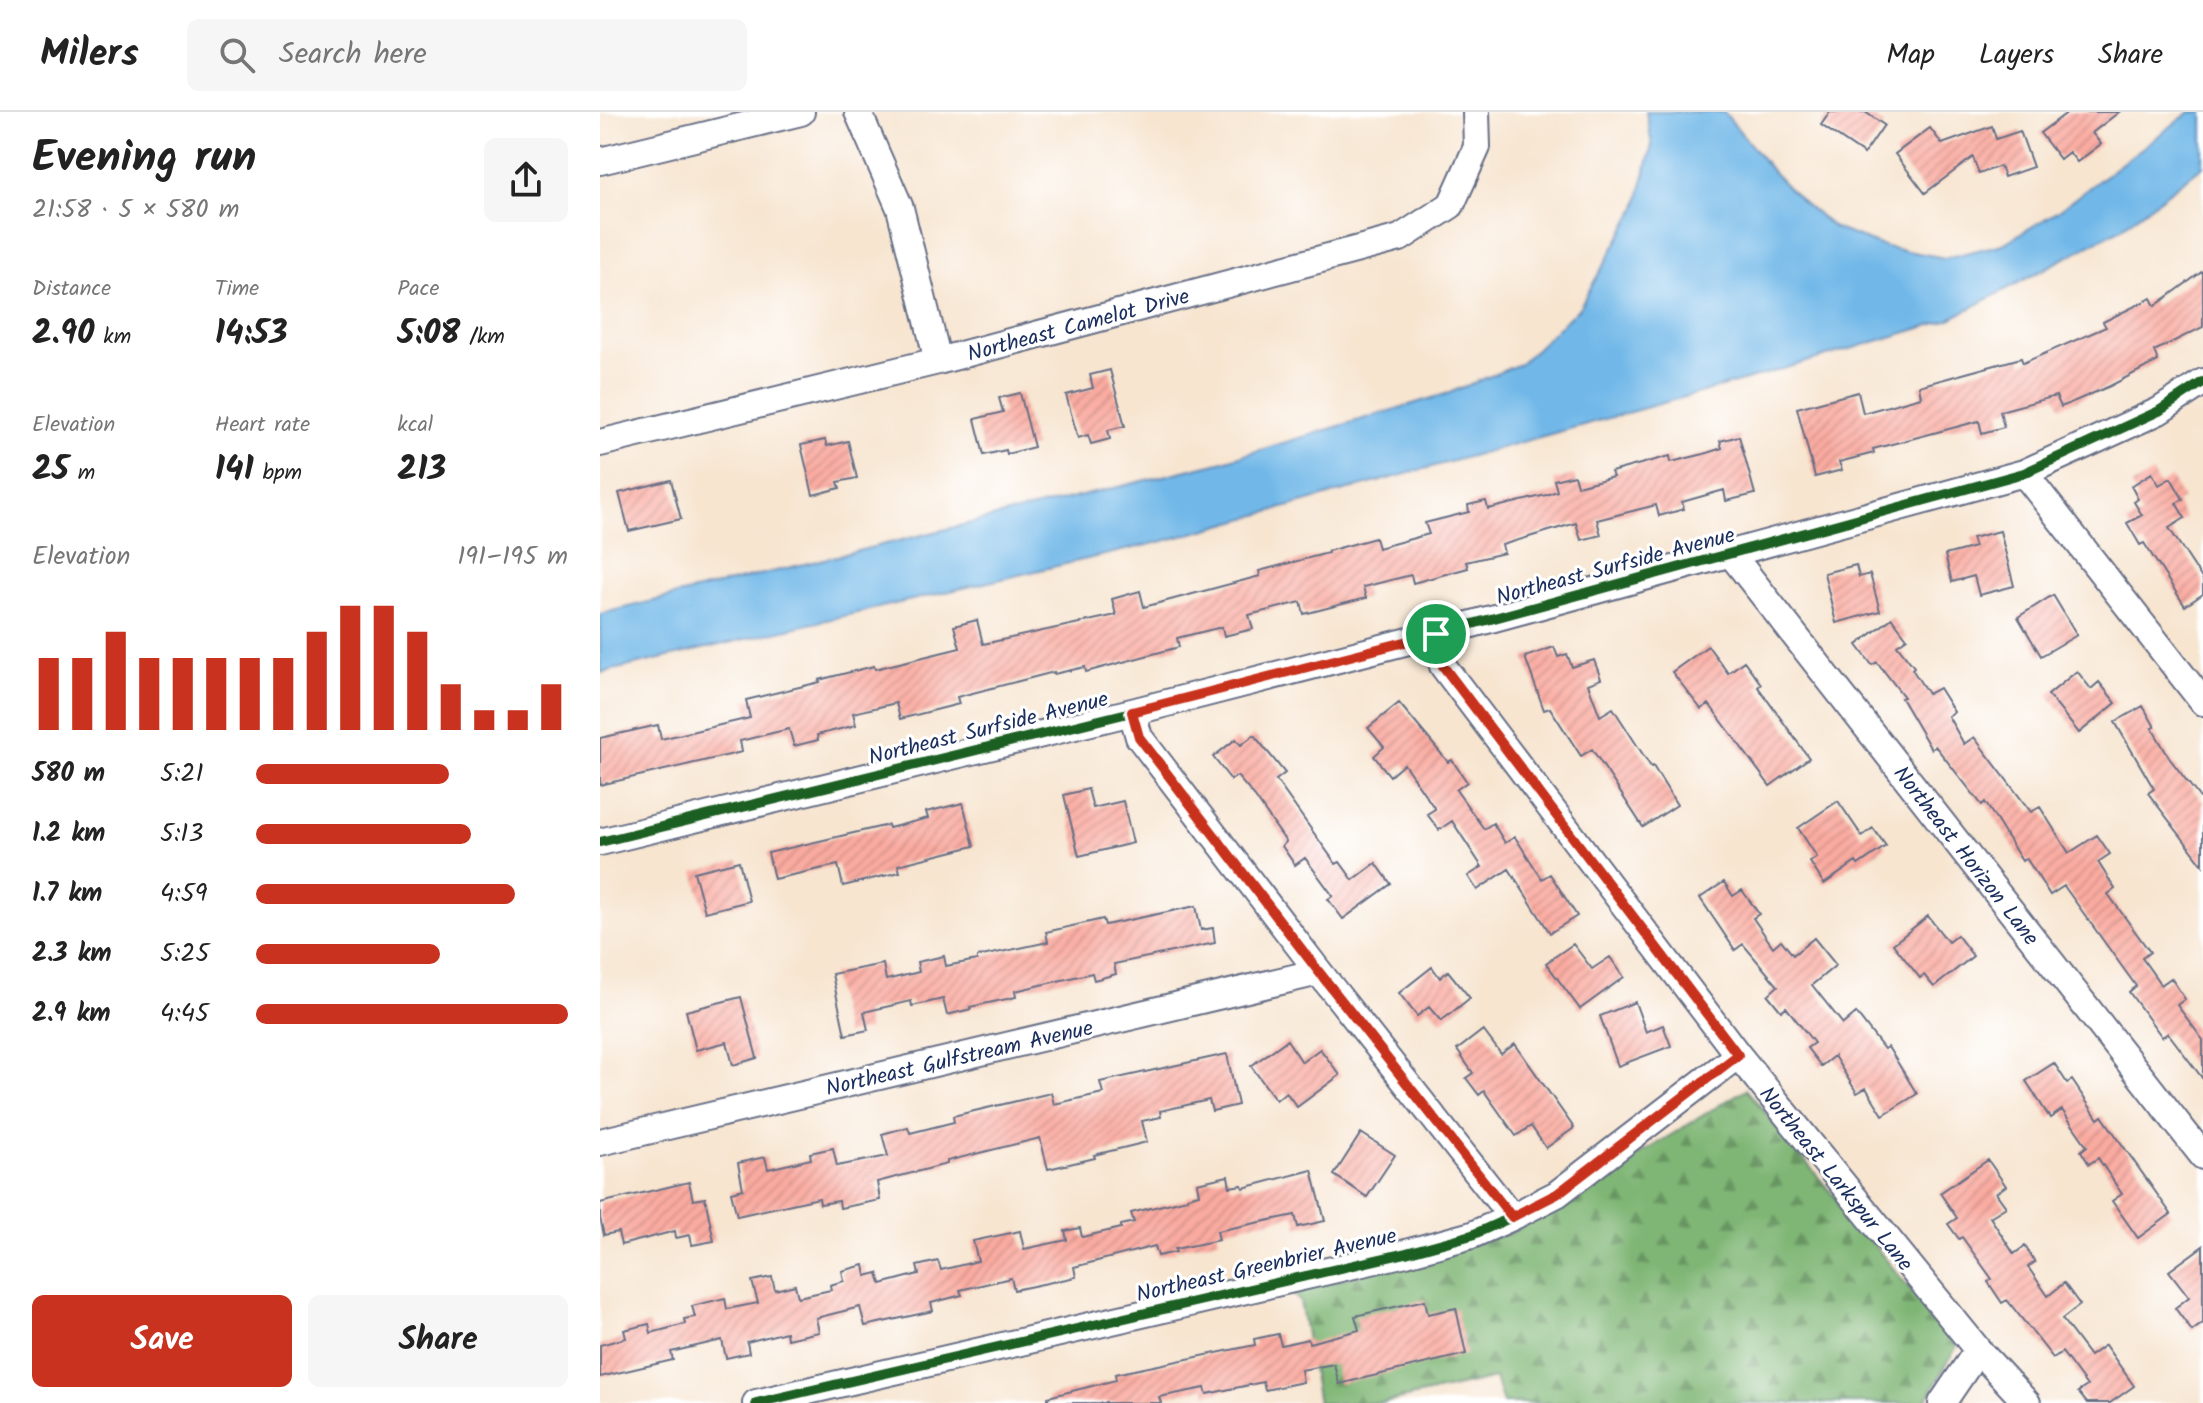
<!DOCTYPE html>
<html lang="en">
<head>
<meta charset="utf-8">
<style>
	:root { --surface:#fff; --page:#f6f6f6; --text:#222; --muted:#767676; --line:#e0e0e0; --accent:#c8321e }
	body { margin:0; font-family:Kalam,sans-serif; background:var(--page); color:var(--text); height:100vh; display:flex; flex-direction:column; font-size:30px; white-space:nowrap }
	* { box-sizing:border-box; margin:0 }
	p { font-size:26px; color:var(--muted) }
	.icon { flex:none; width:44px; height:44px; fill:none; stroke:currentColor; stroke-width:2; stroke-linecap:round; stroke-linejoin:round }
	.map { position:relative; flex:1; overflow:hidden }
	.sheet { display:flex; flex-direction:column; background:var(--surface); width:600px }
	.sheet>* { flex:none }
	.pin { position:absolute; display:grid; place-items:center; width:68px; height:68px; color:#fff; margin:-34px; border:4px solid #fff; border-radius:50%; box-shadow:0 2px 8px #0007 }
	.round { display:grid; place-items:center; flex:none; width:84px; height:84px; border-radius:12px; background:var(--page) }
	.summary { display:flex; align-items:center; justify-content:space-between; height:136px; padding:0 32px }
	h1 { font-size:44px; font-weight:700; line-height:60px }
	.figures { display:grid; grid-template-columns:repeat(3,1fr); gap:12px; height:136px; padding:8px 32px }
	.figures div { display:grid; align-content:center }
	.figures b { font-size:34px; font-weight:700 }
	.figures small { font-size:22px; font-weight:400 }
	.figures p { font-size:22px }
	.chart { height:224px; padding:16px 32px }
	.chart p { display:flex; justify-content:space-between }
	.chart svg { width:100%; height:144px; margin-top:8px; stroke:var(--accent); stroke-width:6 }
	.button { display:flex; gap:16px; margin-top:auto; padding:16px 32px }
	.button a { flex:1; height:92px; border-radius:12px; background:var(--accent); color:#fff; font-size:32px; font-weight:700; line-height:92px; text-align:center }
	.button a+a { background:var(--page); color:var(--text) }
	ul { padding:0 32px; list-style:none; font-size:26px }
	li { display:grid; grid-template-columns:128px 96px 1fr; align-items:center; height:60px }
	li i { height:20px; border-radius:10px; background:var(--accent) }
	header { display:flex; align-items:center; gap:48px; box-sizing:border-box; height:112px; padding:0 40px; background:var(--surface); border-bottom:2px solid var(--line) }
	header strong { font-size:38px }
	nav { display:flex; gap:44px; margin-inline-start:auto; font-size:28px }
	.search { width:560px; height:72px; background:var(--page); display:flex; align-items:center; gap:20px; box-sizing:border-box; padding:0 28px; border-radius:12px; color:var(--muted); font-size:30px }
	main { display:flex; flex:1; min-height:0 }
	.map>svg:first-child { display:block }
	.forest { fill:url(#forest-firs); stroke:#4d7269; stroke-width:2 }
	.water { fill:#71b8e8; stroke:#4674a3; stroke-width:2 }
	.building { fill:url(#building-hatch) }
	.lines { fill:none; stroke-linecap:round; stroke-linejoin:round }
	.minor-casing { stroke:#686f86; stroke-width:30 }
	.minor { stroke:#fff; stroke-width:26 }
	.cycleway-casing { stroke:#fff; stroke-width:15 }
	.cycleway { stroke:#1b5e20; stroke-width:10 }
	.route-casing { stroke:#fff; stroke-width:16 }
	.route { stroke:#c8321e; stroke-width:10 }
	.labels { text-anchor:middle; stroke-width:6; stroke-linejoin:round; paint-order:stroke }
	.street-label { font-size:22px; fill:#1b2f5e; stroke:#fff }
</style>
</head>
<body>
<header>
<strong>Milers</strong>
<div class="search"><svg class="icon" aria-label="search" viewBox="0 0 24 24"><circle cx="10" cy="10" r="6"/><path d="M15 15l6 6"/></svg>Search here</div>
<nav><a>Map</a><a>Layers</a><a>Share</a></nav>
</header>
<main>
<section class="sheet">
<div class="summary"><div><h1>Evening run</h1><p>21:58 · 5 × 580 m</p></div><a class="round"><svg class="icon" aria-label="share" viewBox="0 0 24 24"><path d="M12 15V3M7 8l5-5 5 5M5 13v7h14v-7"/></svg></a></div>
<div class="figures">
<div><p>Distance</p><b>2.90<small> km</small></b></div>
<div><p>Time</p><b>14:53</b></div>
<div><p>Pace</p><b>5:08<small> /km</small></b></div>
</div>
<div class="figures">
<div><p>Elevation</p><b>25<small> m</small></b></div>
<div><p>Heart rate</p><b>141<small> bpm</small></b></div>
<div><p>kcal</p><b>213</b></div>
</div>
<div class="chart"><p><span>Elevation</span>191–195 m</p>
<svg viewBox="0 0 160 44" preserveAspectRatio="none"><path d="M5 44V22M15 44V22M25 44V14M35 44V22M45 44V22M55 44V22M65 44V22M75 44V22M85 44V14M95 44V6M105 44V6M115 44V14M125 44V30M135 44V38M145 44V38M155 44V30"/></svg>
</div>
<ul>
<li><b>580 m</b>5:21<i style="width:62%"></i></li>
<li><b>1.2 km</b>5:13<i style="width:69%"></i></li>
<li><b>1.7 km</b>4:59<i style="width:83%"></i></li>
<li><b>2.3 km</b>5:25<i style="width:59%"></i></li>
<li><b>2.9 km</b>4:45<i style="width:100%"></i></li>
</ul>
<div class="button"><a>Save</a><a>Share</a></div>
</section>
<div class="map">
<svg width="1603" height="1291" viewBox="0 0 1603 1291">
	<defs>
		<pattern id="forest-firs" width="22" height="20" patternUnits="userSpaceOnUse" patternTransform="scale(2)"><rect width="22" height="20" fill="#7fb674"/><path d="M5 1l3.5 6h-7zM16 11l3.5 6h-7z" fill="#679462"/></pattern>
		<pattern id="building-hatch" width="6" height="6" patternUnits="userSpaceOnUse" patternTransform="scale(2)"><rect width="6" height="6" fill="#faaba0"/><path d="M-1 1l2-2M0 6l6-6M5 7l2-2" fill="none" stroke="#d6938c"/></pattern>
	</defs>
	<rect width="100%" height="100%" fill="#fff"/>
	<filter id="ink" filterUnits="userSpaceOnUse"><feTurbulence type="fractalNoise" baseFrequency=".0125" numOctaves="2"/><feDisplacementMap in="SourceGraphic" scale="16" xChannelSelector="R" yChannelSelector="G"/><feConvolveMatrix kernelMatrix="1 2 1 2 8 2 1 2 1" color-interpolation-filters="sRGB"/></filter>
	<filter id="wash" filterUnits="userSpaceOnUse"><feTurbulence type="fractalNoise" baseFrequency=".006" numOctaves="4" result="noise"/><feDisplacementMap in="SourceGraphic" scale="32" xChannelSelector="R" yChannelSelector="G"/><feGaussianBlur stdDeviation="1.8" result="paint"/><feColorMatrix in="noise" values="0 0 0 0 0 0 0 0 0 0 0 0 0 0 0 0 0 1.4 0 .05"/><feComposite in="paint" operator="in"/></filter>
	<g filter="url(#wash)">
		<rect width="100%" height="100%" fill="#f7e5d0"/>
		<path class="forest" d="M1146 977 1357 1234 1325 1291H903L895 1266 783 1291H718L700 1189 691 1181 911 1121Z"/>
		<path class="water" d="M1046 0H1124L1172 59 1199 87 1234 116 1286 135 1345 146 1403 132 1458 99 1590 0H1603V54L1520 117 1348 208 1146 268 564 429 0 561V502L620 350 849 281 920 252 979 196 1037 95 1052 33Z"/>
		<g id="blocks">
			<path class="building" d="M1230 0H1265L1284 13 1264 42 1221 13Z
				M1468 0H1519L1492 21 1501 32 1477 50 1469 40 1460 47 1440 21Z
				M1392 14 1396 27 1420 19 1433 55 1404 65 1400 54 1379 62 1373 45 1325 81 1295 42 1330 16 1342 32Z
				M1603 159V215L1554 239 1558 249 1510 274 1461 295 1456 284 1400 299 1404 315 1382 321 1379 309 1273 337 1274 341 1239 350 1242 358 1215 365 1197 296 1258 280 1263 301 1321 285 1319 274 1421 246 1423 251 1506 215 1503 210 1551 186 1555 194Z
				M510 258 525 314 508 318 510 327 491 332 488 323 478 326 466 283 493 276 490 263Z
				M420 281 434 335 407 342 406 338 384 343 375 307 403 300 399 286Z
				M1139 324 1155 382 1126 389 1124 378 1082 390 1084 397 1059 404 1056 393 997 408 1001 423 981 428 976 411 902 433 904 441 866 450 868 456 813 471 811 463 763 475 766 486 704 502 701 490 649 503 653 517 624 524 622 515 577 526 579 535 486 560 485 555 454 562V560L357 585 359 592 300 607 296 591 253 601 256 613 217 623 218 628 194 634 189 617 140 629 142 640 0 673V626L58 613 61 627 150 606 146 588 220 570 219 568 274 554 275 557 360 536 354 514 377 508 383 532 516 503 512 487 540 479 544 495 660 464 659 459 728 441V439L775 426 778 436 829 422 825 411 869 400 868 393 886 389 888 397 946 383 957 379 954 368 974 363 977 374 1013 365 1011 360 1070 344 1071 350 1104 342 1122 336 1120 329Z
				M225 328 227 334 248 329 257 366 238 370 240 376 213 383 201 333Z
				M1552 361 1559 373 1571 366 1583 387 1576 391 1585 406 1569 416 1603 468V482L1585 494 1544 431 1540 433 1527 411 1542 403 1534 390 1538 387 1531 374Z
				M71 368 81 407 29 419 19 381Z
				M1400 419 1414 474 1379 483 1374 464 1352 470 1345 443 1375 435 1372 426Z
				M1256 453 1259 465 1270 462 1280 499 1236 511 1224 461Z
				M1453 483 1477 523 1441 544 1418 505Z
				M1292 506 1307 526 1297 533 1314 555 1312 557 1328 582 1339 576 1354 600 1348 604 1364 632 1374 625 1431 700 1440 695 1469 741 1497 723 1510 742 1498 750 1515 777 1508 782 1550 840 1542 846 1561 873 1571 866 1585 887 1577 893 1603 928V967L1568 921 1562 925 1529 880 1536 874 1464 774 1450 783 1426 746 1422 749 1385 690 1382 693 1335 634 1331 637 1301 586 1304 585 1277 550 1272 553 1257 533Z
				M1108 534 1128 561 1144 549 1161 572 1158 575 1209 646 1170 674 1109 592 1101 597 1072 560Z
				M954 535 958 545 967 542 972 555 994 548 1001 567 988 572 1000 604 1013 596 1051 655 1053 654 1077 693 1043 715 992 637 981 644 950 596 944 598 925 545Z
				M1477 559 1491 577 1499 570 1516 591 1479 621 1448 583Z
				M799 591 848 650 852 648 867 670 856 678 884 717 893 711 905 731 915 725 942 767 950 762 977 804 950 821 909 757 877 778 868 764 882 755 852 709 839 718 827 702 835 697 804 652 790 664 774 644 784 635 768 616Z
				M1543 594 1555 615 1552 616 1570 647 1603 690V753L1548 681 1554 677 1515 610Z
				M654 623 685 661 676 668 736 752 740 750 753 768 776 751 791 772 743 807 728 787 733 784 705 746 695 753 682 734 686 730 655 685 637 664 631 668 613 645 636 627 641 633Z
				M488 677 493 696 523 689 533 731 479 744 464 683Z
				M1238 689 1262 724 1273 716 1286 734 1258 753 1256 750 1224 772 1210 750 1217 745 1198 716Z
				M363 691 374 734 298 753 300 760 243 774 238 753 174 767 168 741 288 713 289 716 328 706 326 700Z
				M139 749 149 789 105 800 94 760Z
				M1124 770 1133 784 1142 778 1159 802 1153 806 1173 835 1181 828 1193 843 1214 826 1236 853 1212 873 1243 912 1256 901 1284 937 1288 935 1317 982 1283 1003 1266 976 1257 981 1234 944 1221 954 1207 936 1214 931 1186 895 1181 899 1168 883 1178 874 1143 832 1135 838 1100 786Z
				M596 794 601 818 613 816 615 831 514 852 516 862 494 868 492 861 415 879 416 885 370 895 371 897 347 903 343 887 312 894 311 889 264 900 268 918 245 923 232 862 283 852 286 868 319 860 317 850 344 844 346 854 377 848V845L448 830 446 820 503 807 505 813Z
				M1328 804 1348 830 1357 823 1373 844 1334 875 1324 863 1320 866 1293 832Z
				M973 832 992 857 1010 845 1024 865 980 897 946 851Z
				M832 855 840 866 848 859 870 886 841 909 829 895 817 904 799 881Z
				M141 885 157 946 133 953 127 930 96 938 86 899Z
				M1035 890 1046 920 1063 913 1071 934 1018 954 1000 904Z
				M883 918 901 942 915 932 974 1016 946 1036 931 1014 916 1024 884 979 879 983 866 966 873 961 857 938Z
				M687 928 702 950 720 937 740 963 697 995 686 980 676 988 651 954Z
				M627 942 638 993 612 999 609 988 560 999 561 1005 542 1009 547 1030 494 1043 495 1046 448 1057 440 1026 347 1049V1052L277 1070 280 1088 240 1096 239 1089 220 1092 219 1086 137 1104 131 1080 143 1077 138 1051 165 1045 168 1057 211 1047 210 1041 233 1036 237 1054 288 1044 282 1022 308 1015 310 1021 354 1010 353 1004 451 981 454 992 503 981 500 970Z
				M1454 951 1467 971 1472 968 1498 1007 1502 1004 1571 1102 1538 1126 1512 1089 1522 1082 1498 1046 1489 1052 1481 1039 1487 1034 1462 998 1450 1006 1426 969Z
				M761 1021 795 1043 767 1085 734 1063Z
				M1388 1048 1406 1074 1396 1081 1406 1095 1390 1105 1414 1142 1425 1134 1435 1150 1428 1155 1448 1184 1464 1171 1480 1193 1462 1207 1490 1244 1505 1233 1534 1274 1510 1291H1487L1478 1280 1487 1274 1462 1240 1453 1246 1407 1188 1402 1191 1388 1170 1392 1167 1362 1125 1359 1127 1348 1112 1357 1106 1340 1081Z
				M712 1058 725 1109 698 1115 695 1103 617 1119 619 1128 575 1137 576 1140 558 1144 555 1134 474 1155 476 1165 414 1178 411 1166 360 1178 362 1183 331 1191 333 1199 265 1214 260 1195 216 1206 219 1220 187 1227 186 1220 147 1230 149 1241 126 1246 122 1228 71 1240 73 1248 0 1265V1233L26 1226 24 1218 49 1212 51 1221 85 1212 84 1207 95 1205 92 1194 125 1186 127 1197 158 1191 152 1169 172 1165 175 1178 195 1173 198 1185 231 1178 230 1173 244 1169 242 1159 264 1153 266 1164 278 1161 281 1172 319 1162 317 1154 338 1149 341 1158 378 1149 373 1129 420 1119 424 1137 467 1128 465 1119 480 1116 482 1125 521 1116V1113L534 1110 531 1101 587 1087V1085L599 1082 597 1071 628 1064 630 1075 642 1073 643 1076Z
				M89 1070 93 1088 105 1086 114 1129 92 1133 90 1123 76 1126 75 1119 21 1133 18 1120 4 1123 0 1106V1091Z
				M1603 1134V1211L1592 1219 1575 1196 1589 1185 1569 1159Z
				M825 1188 828 1202 856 1196 866 1242 739 1272 734 1252 701 1258 703 1270 665 1278 663 1270 607 1282 605 1276 559 1285 561 1291H448V1285L516 1268 515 1262 655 1233 654 1227 678 1222 681 1233 708 1227 709 1231 759 1218 755 1204Z"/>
		</g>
	</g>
	<g filter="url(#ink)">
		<use href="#blocks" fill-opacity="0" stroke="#686f86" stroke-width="2"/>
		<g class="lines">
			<g class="minor-casing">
				<path id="minor" d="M258 0 300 96 338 249
					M0 49 201 0
					M0 331 338 249 800 126 851 93 877 35 876 0
					M1424 361 1603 590
					M1131 442 1603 1044
					M836 522 843 554 1138 943 1378 1238 1427 1291
					M532 600 539 625 719 860 912 1105
					M0 730 532 600 836 522 1424 361 1559 299 1603 270
					M0 1030 719 860
					M156 1291 806 1141 872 1123 912 1105 957 1082 1138 943
					M1342 1291 1378 1238"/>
			</g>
			<use href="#minor" class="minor"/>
			<g class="cycleway-casing">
				<path id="cycleway" d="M0 730 532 600 836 522 1424 361 1559 299 1603 270
					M156 1291 806 1141 872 1123 912 1105 957 1082 1138 943"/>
			</g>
			<use href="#cycleway" class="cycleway"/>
		</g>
	</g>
	<g class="lines" filter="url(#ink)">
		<g class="route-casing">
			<path id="route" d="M836 522 843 554 1138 943 957 1082 912 1105 719 860 539 625 532 600Z"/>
		</g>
		<use href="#route" class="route"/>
	</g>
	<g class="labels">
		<g class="street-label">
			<text transform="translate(478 212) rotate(-15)" y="8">Northeast Camelot Drive</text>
			<text transform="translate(1015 453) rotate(-15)" y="8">Northeast Surfside Avenue</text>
			<text transform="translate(388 615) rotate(-14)" y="8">Northeast Surfside Avenue</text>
			<text transform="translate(1367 743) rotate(52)" y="8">Northeast Horizon Lane</text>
			<text transform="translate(359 945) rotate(-13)" y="8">Northeast Gulfstream Avenue</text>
			<text transform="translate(1237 1066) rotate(51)" y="8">Northeast Larkspur Lane</text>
			<text transform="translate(666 1152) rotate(-13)" y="8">Northeast Greenbrier Avenue</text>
		</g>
	</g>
</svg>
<div class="pin" style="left:836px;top:522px;background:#1e9e55"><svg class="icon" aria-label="arrive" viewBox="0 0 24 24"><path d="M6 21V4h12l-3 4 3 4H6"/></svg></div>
</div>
</main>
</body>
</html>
